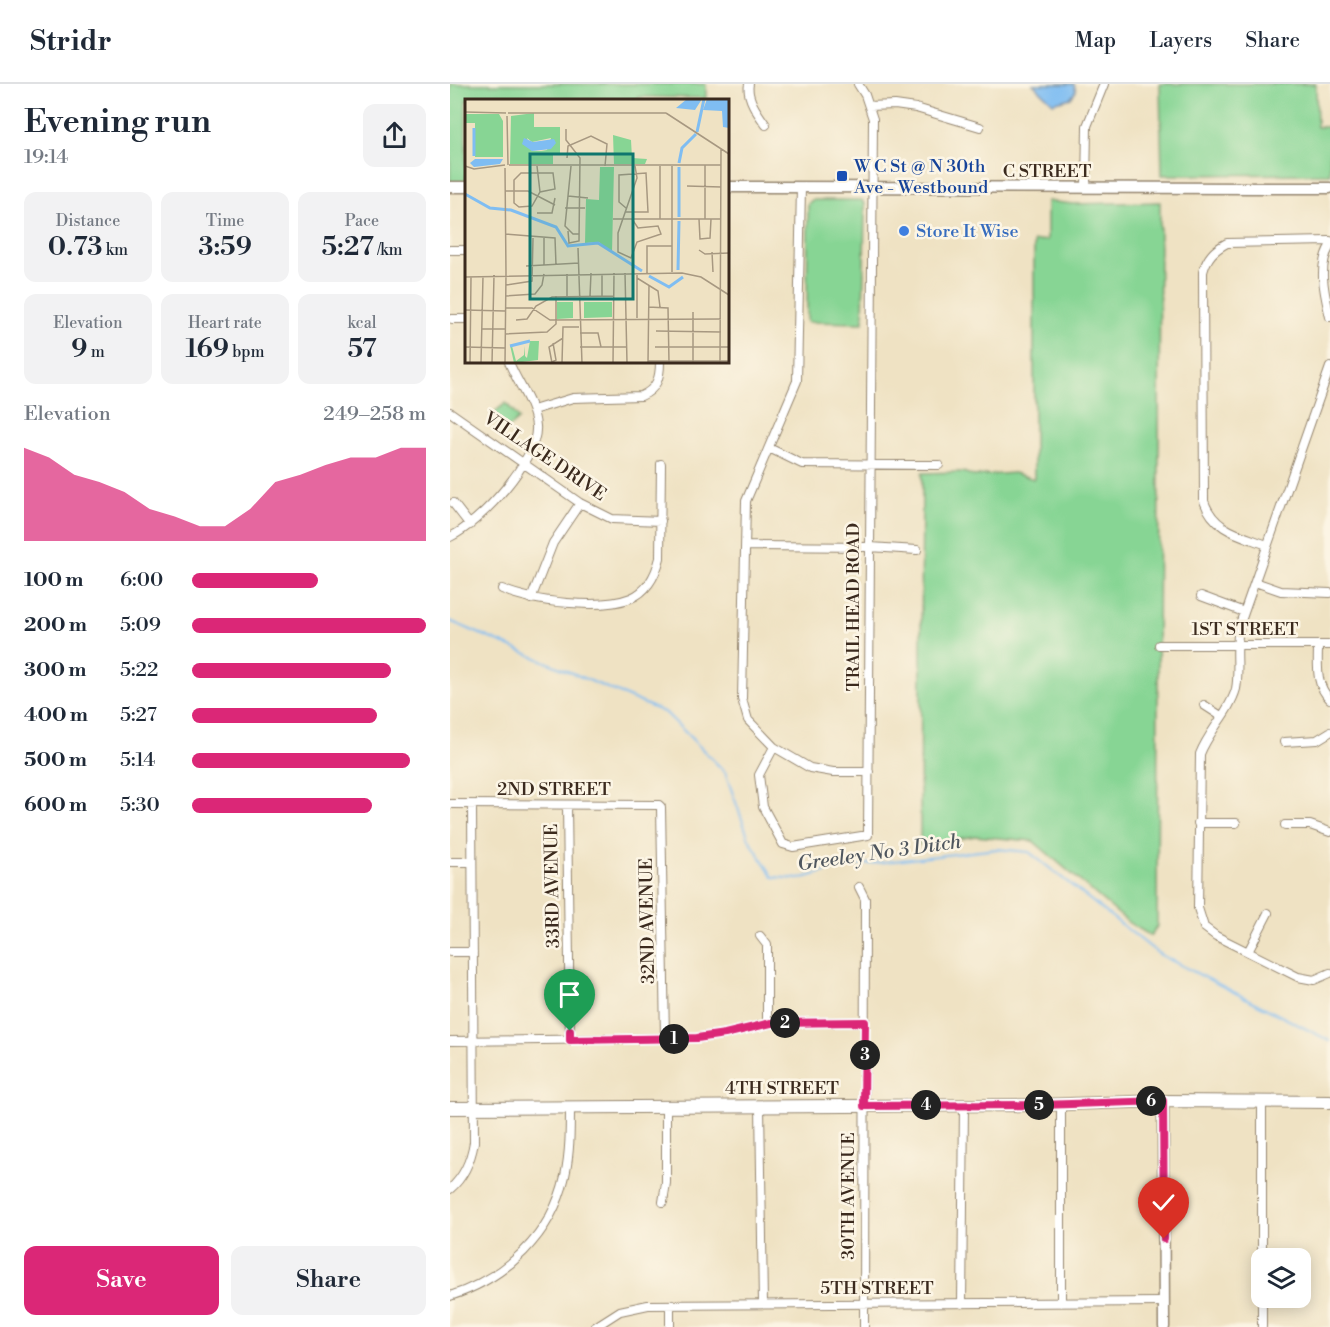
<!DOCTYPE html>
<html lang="en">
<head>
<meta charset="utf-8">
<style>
	:root { --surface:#fff; --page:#f2f2f3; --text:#1f2937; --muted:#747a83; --line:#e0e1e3; --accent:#db2777 }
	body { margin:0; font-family:"Libre Bodoni",serif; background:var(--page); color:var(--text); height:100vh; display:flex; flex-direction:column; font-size:22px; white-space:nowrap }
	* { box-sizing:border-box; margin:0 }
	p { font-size:20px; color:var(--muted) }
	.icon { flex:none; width:33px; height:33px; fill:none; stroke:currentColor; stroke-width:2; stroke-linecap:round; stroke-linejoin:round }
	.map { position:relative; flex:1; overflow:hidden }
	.panel { display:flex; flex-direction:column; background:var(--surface); width:450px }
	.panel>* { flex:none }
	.tools { position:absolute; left:801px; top:1164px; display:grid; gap:12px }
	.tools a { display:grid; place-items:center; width:60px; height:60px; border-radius:12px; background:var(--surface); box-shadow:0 3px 15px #0003; font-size:30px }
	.pin { position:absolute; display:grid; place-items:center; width:51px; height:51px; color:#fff; margin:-62px -26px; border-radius:50% 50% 50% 0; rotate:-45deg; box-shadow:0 0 6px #0007 }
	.pin .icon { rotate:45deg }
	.km { position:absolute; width:30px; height:30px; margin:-15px; border-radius:50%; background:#222; color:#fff; font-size:16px; line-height:30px; text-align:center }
	.round { display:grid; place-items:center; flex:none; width:63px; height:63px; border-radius:12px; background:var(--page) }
	.overview { display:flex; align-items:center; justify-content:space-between; height:102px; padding:0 24px }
	h1 { font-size:33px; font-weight:600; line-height:45px }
	.stats { display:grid; grid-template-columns:repeat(3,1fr); gap:9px; height:102px; padding:6px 24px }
	.stats div { display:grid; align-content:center; border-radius:12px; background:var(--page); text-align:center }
	.stats b { font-size:26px; font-weight:600 }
	.stats small { font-size:16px; font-weight:400 }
	.stats p { font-size:16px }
	.chart { height:168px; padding:12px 24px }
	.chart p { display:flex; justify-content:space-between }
	.chart svg { width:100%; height:108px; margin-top:6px; fill:var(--accent); opacity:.7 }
	.primary-button { display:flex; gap:12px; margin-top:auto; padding:12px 24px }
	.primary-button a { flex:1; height:69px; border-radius:12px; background:var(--accent); color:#fff; font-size:24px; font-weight:600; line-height:69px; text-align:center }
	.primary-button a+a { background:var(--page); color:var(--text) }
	ul { padding:0 24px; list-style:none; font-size:20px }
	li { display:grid; grid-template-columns:96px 72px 1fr; align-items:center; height:45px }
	li i { height:15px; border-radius:8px; background:var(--accent) }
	header { display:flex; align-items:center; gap:36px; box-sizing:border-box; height:84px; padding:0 30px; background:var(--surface); border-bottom:2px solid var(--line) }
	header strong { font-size:28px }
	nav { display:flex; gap:33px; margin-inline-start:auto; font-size:21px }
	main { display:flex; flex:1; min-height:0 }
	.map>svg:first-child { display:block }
	.green { fill:#87d594; stroke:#618059; stroke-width:1.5 }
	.water { fill:#7fbdf2; stroke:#5d7488; stroke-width:1.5 }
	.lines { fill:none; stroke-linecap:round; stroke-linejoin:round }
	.stream { stroke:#7fbdf2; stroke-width:2 }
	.minor-casing { stroke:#958670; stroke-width:10 }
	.tertiary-casing { stroke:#958670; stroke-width:13 }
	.secondary-casing { stroke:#958670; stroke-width:14 }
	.minor { stroke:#fff; stroke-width:8 }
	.tertiary { stroke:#fff; stroke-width:10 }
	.secondary { stroke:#fff; stroke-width:12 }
	.route-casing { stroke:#fff; stroke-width:12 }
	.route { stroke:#db2777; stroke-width:8 }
	.transit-dot { fill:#1a4fb4; stroke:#fcf5e5; stroke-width:2 }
	.shop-dot { fill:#3f7fe0; stroke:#fcf5e5; stroke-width:2 }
	.labels { text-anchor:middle; stroke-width:5; stroke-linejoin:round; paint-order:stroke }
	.transit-label { font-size:18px; fill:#164399; stroke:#fcf5e5; text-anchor:start }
	.street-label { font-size:18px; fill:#3b2a1e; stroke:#fcf5e5 }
	.shop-label { font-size:18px; fill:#366cbe; stroke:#fcf5e5; text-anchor:start }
	.water-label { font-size:20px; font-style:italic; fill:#4f565e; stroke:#fcf5e5 }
	.inset-river { fill:none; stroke:#7fbdf2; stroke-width:3 }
	.inset-road { fill:none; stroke:#a79881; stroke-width:1.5 }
	.view { fill:#0f766e; fill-opacity:0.15; stroke:#0f766e; stroke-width:3 }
	.inset-edge { fill:none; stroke:#3b2a1e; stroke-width:3 }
</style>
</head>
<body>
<header>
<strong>Stridr</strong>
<nav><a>Map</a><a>Layers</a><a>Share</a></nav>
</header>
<main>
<section class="panel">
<div class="overview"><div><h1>Evening run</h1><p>19:14</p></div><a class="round"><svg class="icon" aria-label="share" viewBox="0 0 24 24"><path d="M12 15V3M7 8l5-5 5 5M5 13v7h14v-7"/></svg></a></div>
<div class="stats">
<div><p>Distance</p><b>0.73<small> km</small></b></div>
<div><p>Time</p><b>3:59</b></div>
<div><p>Pace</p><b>5:27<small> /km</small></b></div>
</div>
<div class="stats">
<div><p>Elevation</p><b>9<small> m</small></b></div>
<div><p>Heart rate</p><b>169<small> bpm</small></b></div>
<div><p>kcal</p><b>57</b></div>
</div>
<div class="chart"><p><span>Elevation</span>249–258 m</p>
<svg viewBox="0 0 160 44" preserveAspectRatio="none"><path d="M0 44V6L10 10L20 17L30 20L40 24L50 31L60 34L70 38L80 38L90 31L100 20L110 17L120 13L130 10L140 10L150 6L160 6V44z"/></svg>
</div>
<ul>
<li><b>100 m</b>6:00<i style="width:54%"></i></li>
<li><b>200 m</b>5:09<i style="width:100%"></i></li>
<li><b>300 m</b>5:22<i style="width:85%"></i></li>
<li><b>400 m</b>5:27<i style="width:79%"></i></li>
<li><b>500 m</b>5:14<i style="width:93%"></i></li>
<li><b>600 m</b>5:30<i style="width:77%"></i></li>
</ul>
<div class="primary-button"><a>Save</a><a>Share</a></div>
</section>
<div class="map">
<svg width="880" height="1243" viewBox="0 0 880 1243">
	<rect width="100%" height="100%" fill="#fcf5e5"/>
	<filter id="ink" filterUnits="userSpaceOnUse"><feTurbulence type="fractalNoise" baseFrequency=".0167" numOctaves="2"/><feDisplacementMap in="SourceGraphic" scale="12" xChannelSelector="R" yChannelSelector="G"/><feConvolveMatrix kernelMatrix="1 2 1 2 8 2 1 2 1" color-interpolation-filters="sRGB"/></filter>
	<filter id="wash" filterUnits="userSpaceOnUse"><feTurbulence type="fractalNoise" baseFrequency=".008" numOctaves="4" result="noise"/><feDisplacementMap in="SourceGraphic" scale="24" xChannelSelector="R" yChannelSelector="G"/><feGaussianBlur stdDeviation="1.35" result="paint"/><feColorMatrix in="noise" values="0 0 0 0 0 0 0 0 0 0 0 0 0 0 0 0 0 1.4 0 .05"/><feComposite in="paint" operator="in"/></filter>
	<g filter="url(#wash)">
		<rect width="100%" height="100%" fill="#efe2c3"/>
		<path class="green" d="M0 0H256V14L188 13V16H16V99H0Z
			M710 0H866L867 43H880V90L712 91Z
			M362 116H412L415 120 413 239 357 238 358 120Z
			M597 117 623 120 710 118 707 842 701 852 679 839 583 757 525 752 470 761 472 389 513 388 524 392 564 389 584 395V157L597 156Z
			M56 319 69 335 54 348 41 331Z"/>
		<path class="water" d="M583 0H624L626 7 621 14 603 19Z"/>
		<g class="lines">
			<path class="stream" d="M0 537 216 629 275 688 299 755 323 793 349 795 392 783 547 765 579 768 709 870 880 957"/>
		</g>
	</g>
	<g filter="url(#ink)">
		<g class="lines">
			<g class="minor-casing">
				<path id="minor" d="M299 0C296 14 308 30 316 41
					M419 22 445 21 466 24 530 43
					M351 103 347 297 296 417 292 615 298 636 324 663 360 684 383 688H419
					M636 104 637 42 654 0
					M880 162C867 183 875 211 880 233
					M0 166H16
					M2 235H16
					M880 283 790 540C784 561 790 584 786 605 780 627 759 647 750 670L748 824 754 843 766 852 848 893 864 896 880 889
					M83 326 123 314 191 312C207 305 210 294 210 278
					M0 328 130 419 162 435 211 437
					M319 364 352 380 489 381
					M3 419 20 441
					M0 453C29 440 89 375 86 342 84 319 67 299 59 278
					M817 461C791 451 764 447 754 417L753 188C757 173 764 166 777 159L880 157
					M296 462 420 463 467 466
					M805 498 831 507 880 509
					M52 505C82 518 151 526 181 514 198 507 206 490 210 474L211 380
					M751 512 794 528
					M81 515 103 459 130 419
					M709 561H880
					M868 562C868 580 865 601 880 615
					M754 621 771 632
					M834 658 867 656 880 648
					M324 663 309 691 313 723 333 760 343 763 418 751 423 35 415 11 408 0
					M0 720 209 721 211 723 215 955
					M117 721 120 956
					M748 739H786
					M835 741H860L880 748
					M0 778H22
					M409 803 415 815 414 1243
					M310 852 317 861V940
					M0 868H23
					M798 868 818 829
					M0 957 247 954 275 950 321 939 415 938
					M310 1022 313 1220
					M0 1105C14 1093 21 1076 24 1058L22 721
					M213 1118 216 1099V1023
					M812 1174V1018
					M0 1212C56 1194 102 1151 115 1092 120 1069 120 1046 120 1023
					M611 1219V1020
					M512 1220 514 1021
					M145 1243 170 1227 198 1221 714 1218
					M220 1243V1221
					M812 1243V1214"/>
			</g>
			<g class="tertiary-casing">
				<path id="tertiary" d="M0 103H16
					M278 103 880 104
					M713 1017 714 1243"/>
			</g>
			<g class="secondary-casing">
				<path id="secondary" d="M0 1024 589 1021 713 1017 880 1018"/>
			</g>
			<use href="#minor" class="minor"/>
			<use href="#tertiary" class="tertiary"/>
			<use href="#secondary" class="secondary"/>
		</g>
	</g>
	<g class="lines" filter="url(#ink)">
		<g class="route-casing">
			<path id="route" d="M120 947V956L247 954 275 950 321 939 415 938 414 1022 590 1021 713 1017 714 1155"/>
		</g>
		<use href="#route" class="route"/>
	</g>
	<rect class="transit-dot" x="386" y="86" width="12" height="12" rx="3"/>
	<circle class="shop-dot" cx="454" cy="147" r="6"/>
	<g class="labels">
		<g class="transit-label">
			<text x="404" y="88">W C St @ N 30th<tspan x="404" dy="21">Ave - Westbound</tspan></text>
		</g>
		<g class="street-label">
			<text x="597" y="93">C STREET</text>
			<text transform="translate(95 372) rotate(34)" y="6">VILLAGE DRIVE</text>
			<text transform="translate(403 523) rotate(-90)" y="6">TRAIL HEAD ROAD</text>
			<text x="795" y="551">1ST STREET</text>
			<text x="104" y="711">2ND STREET</text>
			<text transform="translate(102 802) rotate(-91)" y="6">33RD AVENUE</text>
			<text transform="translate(197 837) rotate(-91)" y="6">32ND AVENUE</text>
			<text x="332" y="1010">4TH STREET</text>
			<text transform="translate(398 1112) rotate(-90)" y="6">30TH AVENUE</text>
			<text x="427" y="1210">5TH STREET</text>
		</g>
		<g class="shop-label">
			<text x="466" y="153">Store It Wise</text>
		</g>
		<g class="water-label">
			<text transform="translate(429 768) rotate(-8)" y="7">Greeley No 3 Ditch</text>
		</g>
	</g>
	<g transform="translate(15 15)">
		<rect width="264" height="264" fill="#efe2c3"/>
		<path d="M69 14V28H95V56H88V65H45L46 17ZM62 39 67 43 86 39 82 51 76 52H67ZM0 15H34L38 22V58H10V24H0ZM148 36 166 41 167 59 182 60 180 65H149ZM135 68H149L147 154 134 143 120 144 121 100 134 101ZM92 203H108V219L92 220ZM119 203H147V218L119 219ZM65 242H74L73 261 49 264 45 246 52 245 47 247 51 262 59 256 60 247V257L62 259Z" fill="#87d594" fill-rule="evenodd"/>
		<path d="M222 0H237L230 11 211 9ZM242 0H264V29L258 28 257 12 238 11ZM59 39 68 43 89 40 91 44 86 50 67 52 57 45ZM10 60H38L35 65 9 68 5 64Z" fill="#7fbdf2"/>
		<path class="inset-river" d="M9 29V57M232 33 239 0M214 64 217 49 231 35M0 95 25 109 46 111 91 128 103 147 133 144 177 172M214 118V68M213 171 214 122M184 177 204 188 218 178M45 247 65 242"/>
		<path class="inset-road" d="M0 13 41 14M43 14H201M201 14 264 55M42 17 43 66M101 30V41L115 59 114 142 104 144 103 132M102 59 103 47 126 37 142 45 140 67M44 66H256M240 66V120M0 67 9 70 40 66M72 67 75 93M106 67 100 127 108 135H114M40 69 41 174M56 74H88L90 90 75 93 67 107 54 108 49 104V81ZM222 87 256 88M40 92H63L90 106M103 97 123 99M100 109H120M160 113H183L181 74 154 76V103L161 109M72 114H87L90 99M148 120H255M167 120 173 129 193 127 196 135 172 143 166 159 153 153V134L172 79 170 67M195 120V67M234 120 235 140 245 139 246 120M41 135 90 139 91 166M79 139V166M113 149 117 264M234 151 240 155 264 154M247 153 248 173M61 167 114 164M207 173V67M160 174 162 264M182 174V147H207M102 175V197M0 178 217 174 236 178 264 196M172 179 193 192 195 208M41 186 67 182 68 139M41 197 70 195 77 186 79 175M125 197 126 174M137 197V175M183 208 203 209 204 263M41 209H67L85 221 256 220M0 211 40 212M172 219V174M51 221 62 220 71 207 87 198 149 197M17 230H40M191 232 256 233M115 234H133L136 248M40 235 82 233 91 225V197M0 248 40 249M115 248H162M190 248H264M183 262H264M87 263 91 261 88 244M183 263 184 186M228 263V213M5 264 6 178M16 264 18 177M27 264 29 176M40 264 41 174M87 264 84 248 98 239M97 264 98 228H114M148 264 149 174M255 264 256 50"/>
		<path class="view" d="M65 55H168V200H65Z"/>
		<rect width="264" height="264" class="inset-edge"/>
	</g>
</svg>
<div class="tools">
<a><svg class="icon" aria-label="layers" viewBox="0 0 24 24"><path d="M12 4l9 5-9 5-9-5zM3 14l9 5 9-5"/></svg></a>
</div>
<div class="pin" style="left:120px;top:947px;background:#1e9e55"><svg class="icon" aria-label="arrive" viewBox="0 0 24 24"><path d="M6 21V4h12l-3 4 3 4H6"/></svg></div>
<div class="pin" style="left:714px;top:1155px;background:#d93025"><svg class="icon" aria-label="check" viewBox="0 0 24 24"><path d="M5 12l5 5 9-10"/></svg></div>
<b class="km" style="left:224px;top:955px">1</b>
<b class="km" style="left:335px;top:939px">2</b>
<b class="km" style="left:415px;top:971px">3</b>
<b class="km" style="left:476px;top:1021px">4</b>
<b class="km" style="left:589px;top:1021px">5</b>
<b class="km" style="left:701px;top:1017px">6</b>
</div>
</main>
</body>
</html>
